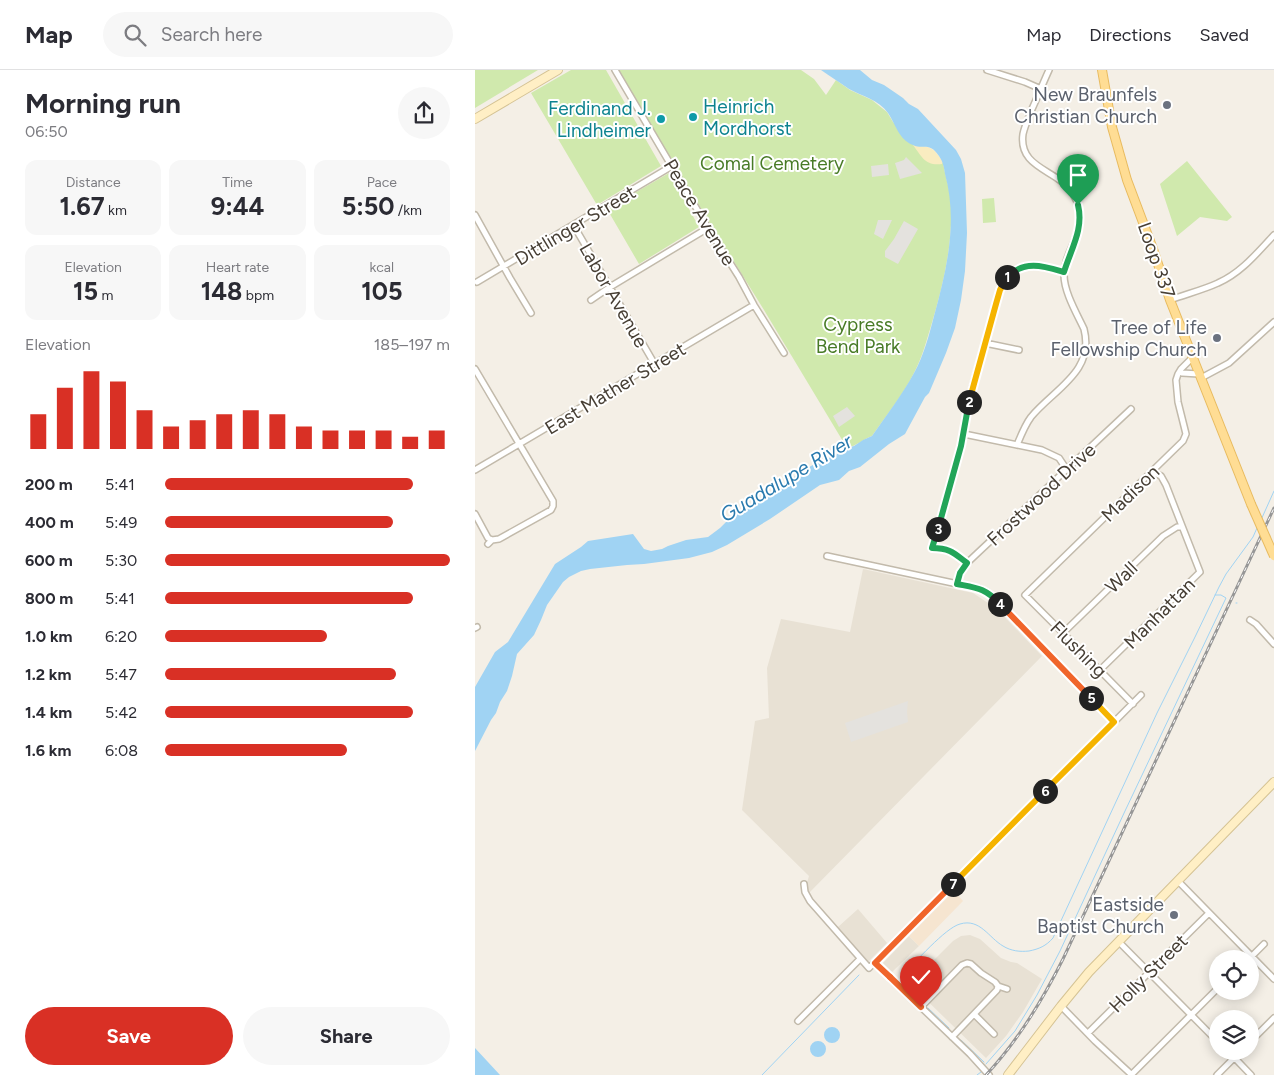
<!DOCTYPE html>
<html lang="en">
<head>
<meta charset="utf-8">
<style>
	:root { --surface:#fff; --page:#f7f7f7; --text:#2b2b33; --muted:#7c7c81; --line:#e1e1e2; --accent:#d93025 }
	body { margin:0; font-family:Figtree,sans-serif; background:var(--page); color:var(--text); height:100vh; display:flex; flex-direction:column; font-size:19px; white-space:nowrap }
	* { box-sizing:border-box; margin:0 }
	p { font-size:16px; color:var(--muted) }
	.icon { flex:none; width:28px; height:28px; fill:none; stroke:currentColor; stroke-width:2; stroke-linecap:round; stroke-linejoin:round }
	.map { position:relative; flex:1; overflow:hidden }
	.drawer { display:flex; flex-direction:column; background:var(--surface); width:475px }
	.drawer>* { flex:none }
	.controls { position:absolute; left:734px; top:880px; display:grid; gap:10px }
	.controls a { display:grid; place-items:center; width:50px; height:50px; border-radius:50%; background:var(--surface); box-shadow:0 2px 12px #0003; font-size:25px }
	.pin { position:absolute; display:grid; place-items:center; width:42px; height:42px; color:#fff; margin:-51px -21px; border-radius:50% 50% 50% 0; rotate:-45deg; box-shadow:0 0 5px #0007 }
	.pin .icon { rotate:45deg }
	.km { position:absolute; width:25px; height:25px; margin:-12px; border-radius:50%; background:#222; color:#fff; font-size:14px; line-height:25px; text-align:center }
	.round { display:grid; place-items:center; flex:none; width:52px; height:52px; border-radius:26px; background:var(--page) }
	.head { display:flex; align-items:center; justify-content:space-between; height:85px; padding:0 25px }
	h1 { font-size:28px; font-weight:700; line-height:38px }
	.metrics { display:grid; grid-template-columns:repeat(3,1fr); gap:8px; height:85px; padding:5px 25px }
	.metrics div { display:grid; align-content:center; border-radius:12px; background:var(--page); text-align:center }
	.metrics b { font-size:25px; font-weight:700 }
	.metrics small { font-size:14px; font-weight:400 }
	.metrics p { font-size:14px }
	.chart { height:140px; padding:10px 25px }
	.chart p { display:flex; justify-content:space-between }
	.chart svg { width:100%; height:90px; margin-top:5px; stroke:var(--accent); stroke-width:6 }
	.action { display:flex; gap:10px; margin-top:auto; padding:10px 25px }
	.action a { flex:1; height:58px; border-radius:30px; background:var(--accent); color:#fff; font-size:20px; font-weight:700; line-height:58px; text-align:center }
	.action a+a { background:var(--page); color:var(--text) }
	ul { padding:0 25px; list-style:none; font-size:16px }
	li { display:grid; grid-template-columns:80px 60px 1fr; align-items:center; height:38px }
	li i { height:12px; border-radius:6px; background:var(--accent) }
	header { display:flex; align-items:center; gap:30px; box-sizing:border-box; height:70px; padding:0 25px; background:var(--surface); border-bottom:1px solid var(--line) }
	header strong { font-size:24px }
	nav { display:flex; gap:28px; margin-inline-start:auto; font-size:18px }
	.search { width:350px; height:45px; background:var(--page); display:flex; align-items:center; gap:12px; box-sizing:border-box; padding:0 18px; border-radius:28px; color:var(--muted); font-size:19px }
	main { display:flex; flex:1; min-height:0 }
	.map>svg:first-child { display:block }
	.residential { fill:#e8e1d4 }
	.commercial { fill:#f6e5d0 }
	.green { fill:#d0e9ad }
	.sand { fill:#f9ecc0 }
	.parking { fill:#e4e2de }
	.water { fill:#a0d3f3 }
	.lines { fill:none; stroke-linecap:round; stroke-linejoin:round }
	.stream { stroke:#a0d3f3; stroke-width:1 }
	.street-casing { stroke:#c2baab; stroke-width:8 }
	.secondary-casing { stroke:#d5c394; stroke-width:10 }
	.primary-casing { stroke:#e8bb60; stroke-width:10 }
	.street { stroke:#fff; stroke-width:5 }
	.secondary { stroke:#ffefc5; stroke-width:8 }
	.primary { stroke:#ffdd94; stroke-width:8 }
	.rail-casing { stroke:#969696; stroke-width:3 }
	.rail { stroke:#fff; stroke-width:1; stroke-dasharray:4; stroke-linecap:butt }
	.primary-bridge-casing { stroke:#e8bb60; stroke-width:10; stroke-linecap:butt }
	.primary-bridge { stroke:#ffdd94; stroke-width:8 }
	.split-1-casing { stroke:#fff; stroke-width:10 }
	.split-2-casing { stroke:#fff; stroke-width:10 }
	.split-3-casing { stroke:#fff; stroke-width:10 }
	.split-4-casing { stroke:#fff; stroke-width:10 }
	.split-5-casing { stroke:#fff; stroke-width:10 }
	.split-6-casing { stroke:#fff; stroke-width:10 }
	.split-7-casing { stroke:#fff; stroke-width:10 }
	.split-8-casing { stroke:#fff; stroke-width:10 }
	.split-9-casing { stroke:#fff; stroke-width:10 }
	.split-1 { stroke:#22a559; stroke-width:6 }
	.split-2 { stroke:#f5b400; stroke-width:6 }
	.split-3 { stroke:#22a559; stroke-width:6 }
	.split-4 { stroke:#22a559; stroke-width:6 }
	.split-5 { stroke:#f0652b; stroke-width:6 }
	.split-6 { stroke:#f5b400; stroke-width:6 }
	.split-7 { stroke:#f5b400; stroke-width:6 }
	.split-8 { stroke:#f0652b; stroke-width:6 }
	.split-9 { stroke:#f0652b; stroke-width:6 }
	.worship-dot { fill:#6b7280; stroke:#fff; stroke-width:2 }
	.culture-dot { fill:#0f9aa8; stroke:#fff; stroke-width:2 }
	.labels { text-anchor:middle; stroke-width:4; stroke-linejoin:round; paint-order:stroke }
	.worship-label { font-size:19px; fill:#5b616d; stroke:#fff; text-anchor:end }
	.culture-label { font-size:19px; fill:#0d838f; stroke:#fff; text-anchor:start }
	.park-label { font-size:19px; fill:#487b26; stroke:#fff }
	.street-label { font-size:19px; fill:#473f35; stroke:#fff }
	.water-label { font-size:20px; font-style:italic; fill:#297aae; stroke:#fff }
</style>
</head>
<body>
<header>
<strong>Map</strong>
<div class="search"><svg class="icon" aria-label="search" viewBox="0 0 24 24"><circle cx="10" cy="10" r="6"/><path d="M15 15l6 6"/></svg>Search here</div>
<nav><a>Map</a><a>Directions</a><a>Saved</a></nav>
</header>
<main>
<section class="drawer">
<div class="head"><div><h1>Morning run</h1><p>06:50</p></div><a class="round"><svg class="icon" aria-label="share" viewBox="0 0 24 24"><path d="M12 15V3M7 8l5-5 5 5M5 13v7h14v-7"/></svg></a></div>
<div class="metrics">
<div><p>Distance</p><b>1.67<small> km</small></b></div>
<div><p>Time</p><b>9:44</b></div>
<div><p>Pace</p><b>5:50<small> /km</small></b></div>
</div>
<div class="metrics">
<div><p>Elevation</p><b>15<small> m</small></b></div>
<div><p>Heart rate</p><b>148<small> bpm</small></b></div>
<div><p>kcal</p><b>105</b></div>
</div>
<div class="chart"><p><span>Elevation</span>185–197 m</p>
<svg viewBox="0 0 160 44" preserveAspectRatio="none"><path d="M5 44V27M15 44V14M25 44V6M35 44V11M45 44V25M55 44V33M65 44V30M75 44V27M85 44V25M95 44V27M105 44V33M115 44V35M125 44V35M135 44V35M145 44V38M155 44V35"/></svg>
</div>
<ul>
<li><b>200 m</b>5:41<i style="width:87%"></i></li>
<li><b>400 m</b>5:49<i style="width:80%"></i></li>
<li><b>600 m</b>5:30<i style="width:100%"></i></li>
<li><b>800 m</b>5:41<i style="width:87%"></i></li>
<li><b>1.0 km</b>6:20<i style="width:57%"></i></li>
<li><b>1.2 km</b>5:47<i style="width:81%"></i></li>
<li><b>1.4 km</b>5:42<i style="width:87%"></i></li>
<li><b>1.6 km</b>6:08<i style="width:64%"></i></li>
</ul>
<div class="action"><a>Save</a><a>Share</a></div>
</section>
<div class="map">
<svg width="799" height="1005" viewBox="0 0 799 1005">
	<rect width="100%" height="100%" fill="#f4efe6"/>
	<path class="residential" d="M388 499 498 523 522 539 567 586 333 824 331 816 334 806 267 740 280 651 294 648 292 598 306 549 375 562Z
		M383 839 412 873 393 892 363 857Z
		M495 865 505 869 526 888 536 892 542 893 567 909 548 942 531 966 511 988 435 914 478 871 486 866Z
		M434 866 444 876 417 902 408 893Z"/>
	<path class="commercial" d="M479 821 488 831 444 876 434 866Z"/>
	<path class="green" d="M0 0H63L0 38Z
		M96 0H131L186 96 122 135 56 23Z
		M140 0H326L339 9 351 25 361 10 375 20 397 30 412 42 418 52 443 76 468 92C470 106 475 119 476 133 478 175 468 216 456 256 451 272 447 288 439 303 428 325 411 346 397 366 389 369 381 376 372 378L289 240Z
		M712 91 757 147 752 151 725 147 702 166 685 114Z
		M194 103 224 157 164 194 132 139Z
		M519 128 521 152 508 153 507 129Z"/>
	<path class="sand" d="M438 75C455 77 458 76 468 92L467 94C450 96 447 87 438 75Z"/>
	<path class="parking" d="M431 87 447 103 425 109 420 93 429 90Z
		M413 94 414 105 397 107 396 96Z
		M403 150H417L408 169 399 164Z
		M429 151 443 159 423 194 410 187V181L419 169Z
		M372 337 380 346 364 357 358 346Z
		M433 631 432 642 433 652 376 672 370 653Z"/>
	<path class="water" d="M346 0H385L397 10 409 15 428 28 434 34 443 39 481 80 486 89 490 103 492 163 490 201 486 230 480 258 471 283 454 323 450 327 430 364 414 374 385 397 374 401 364 410 345 415 295 449 252 475 237 482 214 488 169 494 152 495 115 499 106 501 94 507 88 512 72 535 66 550 59 565 42 584 37 606 32 621 25 632 21 643 16 650 0 681V617L20 582 33 572 80 494 106 477 113 471 158 464 169 479 176 481 187 479 193 476 211 470 233 467 245 458 258 445 312 412 329 400 343 392 359 386 372 378 379 376 388 370 397 366C411 346 427 325 439 303 449 285 454 265 459 246 472 199 483 151 470 104 469 97 468 92 464 86 454 71 448 80 438 75 424 70 420 53 413 43 404 30 387 26 374 19 365 13 355 6 346 0Z
		M349 965a8 8 0 1 1 16 0a8 8 0 1 1-16 0Z
		M335 979a8 8 0 1 1 16 0a8 8 0 1 1-16 0Z
		M0 978 25 1005H26H0Z"/>
	<g class="lines">
		<path class="stream" d="M786 450 799 421
			M761 533H762
			M406 892 479 818
			M394 893 527 760
			M427 905C440 893 470 858 485 854 505 848 514 868 528 876 536 881 545 882 554 881 564 879 571 876 578 868L682 643 720 567 744 517 751 504 778 467 782 458
			M429 905 432 909 430 912
			M430 915 443 928
			M453 938 474 958
			M486 970 509 992
			M511 994 540 961 562 925 585 881 650 741 751 528 746 525H740
			M287 1005 384 905
			M502 1005 506 1002"/>
		<g class="street-casing">
			<path id="street" d="M140 0 233 158 264 207 279 235 309 283
				M512 0 550 12 566 19
				M0 145 35 208 56 243
				M99 156 179 293
				M2 212 197 96
				M116 230 135 217 233 158
				M695 230C711 224 728 220 743 213 766 203 782 183 799 165
				M510 273 544 280
				M0 299 78 431V436L76 440 24 469 17 470 13 474
				M705 302 707 303 724 304
				M726 308 754 293 799 252
				M489 364 567 380 584 388 592 400
				M542 375C546 365 550 355 556 347 579 319 620 302 609 259 602 244 589 222 589 205 589 182 609 165 604 139 602 128 595 118 586 111 569 98 544 92 548 64 550 55 554 47 557 39 563 26 568 13 574 0
				M0 400 44 374 279 235
				M0 444 13 468 17 470
				M352 486 506 519 512 522 639 652
				M492 493C479 483 475 478 457 478L486 376 496 322 525 220C539 188 562 195 589 202
				M482 514 485 503 492 493 656 339
				M775 550 781 554 799 574
				M0 558 2 557
				M588 563 688 466 702 457H707
				M625 600 725 502 691 415 686 406 677 402
				M658 634 588 563 550 525 708 371 711 364 703 332 701 310 703 304 706 299 718 287
				M703 811 799 909
				M329 814 330 822 335 831 394 898 666 625
				M644 872 742 971
				M774 889 789 874
				M400 893 495 984 514 1005
				M586 936 620 971 657 1005
				M446 937 487 895 492 893 496 894 506 903 520 912 523 916 532 919
				M499 944 519 964
				M323 951 385 889
				M613 963 734 843
				M477 967 522 920 523 916
				M775 972 799 948
				M753 981 776 1005
				M656 1005 742 919
				M742 1005 766 981"/>
		</g>
		<g class="secondary-casing">
			<path id="secondary" d="M0 49 83 0
				M533 1005 586 936 614 902 799 712"/>
		</g>
		<g class="primary-casing">
			<path id="primary" d="M627 0 637 57 652 110 678 179 695 230 776 434"/>
		</g>
		<use href="#street" class="street"/>
		<use href="#secondary" class="secondary"/>
		<use href="#primary" class="primary"/>
		<g class="rail-casing">
			<path id="rail" d="M511 1005C543 971 567 931 588 889L799 438"/>
		</g>
		<use href="#rail" class="rail"/>
		<g class="primary-bridge-casing">
			<path id="primary-bridge" d="M776 434 799 486"/>
		</g>
		<use href="#primary-bridge" class="primary-bridge"/>
	</g>
	<g class="lines">
		<g class="split-1-casing">
			<path id="split-1" d="M532 207C550 190 568 196 589 202 596 179 609 159 603 135"/>
		</g>
		<g class="split-2-casing">
			<path id="split-2" d="M494 332 521 234 525 220 532 207"/>
		</g>
		<g class="split-3-casing">
			<path id="split-3" d="M463 459 486 376 494 332"/>
		</g>
		<g class="split-4-casing">
			<path id="split-4" d="M463 459 457 478C475 478 479 483 492 493L485 503 482 514C502 518 510 518 525 534"/>
		</g>
		<g class="split-5-casing">
			<path id="split-5" d="M525 534 616 628"/>
		</g>
		<g class="split-6-casing">
			<path id="split-6" d="M570 721 639 652 616 628"/>
		</g>
		<g class="split-7-casing">
			<path id="split-7" d="M478 814 570 721"/>
		</g>
		<g class="split-8-casing">
			<path id="split-8" d="M415 907 400 893 478 814"/>
		</g>
		<g class="split-9-casing">
			<path id="split-9" d="M415 907 446 937"/>
		</g>
		<use href="#split-1" class="split-1"/>
		<use href="#split-2" class="split-2"/>
		<use href="#split-3" class="split-3"/>
		<use href="#split-4" class="split-4"/>
		<use href="#split-5" class="split-5"/>
		<use href="#split-6" class="split-6"/>
		<use href="#split-7" class="split-7"/>
		<use href="#split-8" class="split-8"/>
		<use href="#split-9" class="split-9"/>
	</g>
	<g class="worship-dot">
		<circle cx="692" cy="35" r="5"/>
		<circle cx="742" cy="268" r="5"/>
		<circle cx="699" cy="845" r="5"/>
	</g>
	<g class="culture-dot">
		<circle cx="218" cy="47" r="5"/>
		<circle cx="186" cy="49" r="5"/>
	</g>
	<g class="labels">
		<g class="worship-label">
			<text x="682" y="31">New Braunfels<tspan x="682" dy="22">Christian Church</tspan></text>
			<text x="732" y="264">Tree of Life<tspan x="732" dy="22">Fellowship Church</tspan></text>
			<text x="689" y="841">Eastside<tspan x="689" dy="22">Baptist Church</tspan></text>
		</g>
		<g class="culture-label">
			<text x="228" y="43">Heinrich<tspan x="228" dy="22">Mordhorst</tspan></text>
			<text x="176" y="45" text-anchor="end">Ferdinand J.<tspan x="176" dy="22">Lindheimer</tspan></text>
		</g>
		<g class="park-label">
			<text x="297" y="100">Comal Cemetery</text>
			<text x="383" y="261">Cypress<tspan x="383" dy="22">Bend Park</tspan></text>
		</g>
		<g class="street-label">
			<text transform="translate(225 142) rotate(59)" y="7">Peace Avenue</text>
			<text transform="translate(100 155) rotate(-31)" y="7">Dittlinger Street</text>
			<text transform="translate(682 190) rotate(71)" y="7">Loop 337</text>
			<text transform="translate(139 225) rotate(60)" y="7">Labor Avenue</text>
			<text transform="translate(140 318) rotate(-31)" y="7">East Mather Street</text>
			<text transform="translate(655 423) rotate(-44)" y="7">Madison</text>
			<text transform="translate(566 424) rotate(-43)" y="7">Frostwood Drive</text>
			<text transform="translate(646 507) rotate(-44)" y="7">Wall</text>
			<text transform="translate(684 543) rotate(-45)" y="7">Manhattan</text>
			<text transform="translate(604 579) rotate(45)" y="7">Flushing</text>
			<text transform="translate(673 903) rotate(-45)" y="7">Holly Street</text>
		</g>
		<g class="water-label">
			<text transform="translate(311 408) rotate(-31)" y="7">Guadalupe River</text>
		</g>
	</g>
</svg>
<div class="controls">
<a><svg class="icon" aria-label="locate" viewBox="0 0 24 24"><circle cx="12" cy="12" r="6"/><path d="M12 2v4M12 18v4M2 12h4M18 12h4"/></svg></a>
<a><svg class="icon" aria-label="layers" viewBox="0 0 24 24"><path d="M12 4l9 5-9 5-9-5zM3 14l9 5 9-5"/></svg></a>
</div>
<div class="pin" style="left:603px;top:135px;background:#1e9e55"><svg class="icon" aria-label="arrive" viewBox="0 0 24 24"><path d="M6 21V4h12l-3 4 3 4H6"/></svg></div>
<div class="pin" style="left:446px;top:937px;background:#d93025"><svg class="icon" aria-label="check" viewBox="0 0 24 24"><path d="M5 12l5 5 9-10"/></svg></div>
<b class="km" style="left:532px;top:207px">1</b>
<b class="km" style="left:494px;top:332px">2</b>
<b class="km" style="left:463px;top:459px">3</b>
<b class="km" style="left:525px;top:534px">4</b>
<b class="km" style="left:616px;top:628px">5</b>
<b class="km" style="left:570px;top:721px">6</b>
<b class="km" style="left:478px;top:814px">7</b>
</div>
</main>
</body>
</html>
